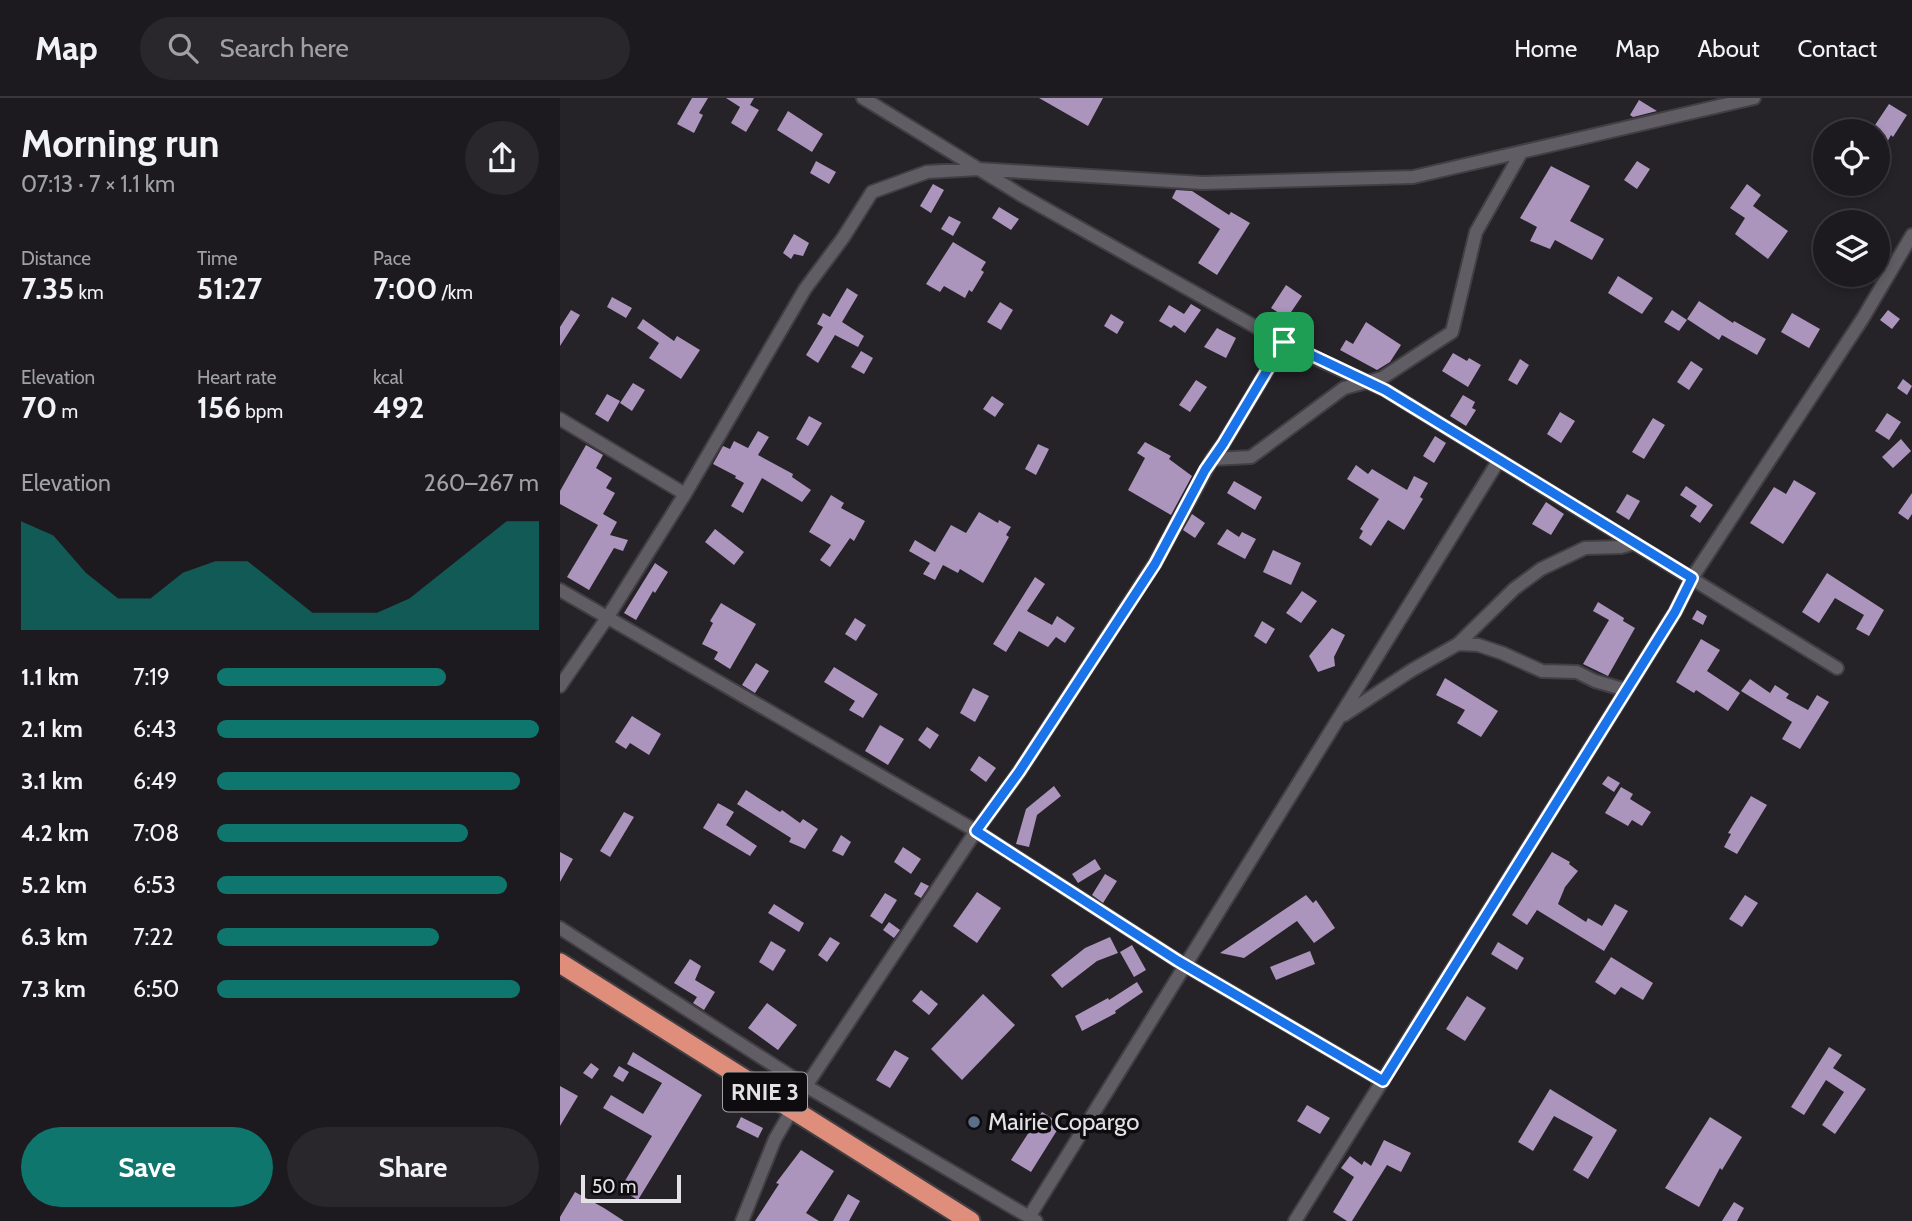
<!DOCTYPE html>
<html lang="en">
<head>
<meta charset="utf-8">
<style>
	:root { --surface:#1c1a1e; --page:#29272b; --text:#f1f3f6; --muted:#a0a1a4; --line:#3a383c; --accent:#0f766e }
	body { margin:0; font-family:Cabin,sans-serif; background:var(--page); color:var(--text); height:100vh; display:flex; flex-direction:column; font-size:26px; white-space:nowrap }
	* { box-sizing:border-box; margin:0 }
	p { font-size:23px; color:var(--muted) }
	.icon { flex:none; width:38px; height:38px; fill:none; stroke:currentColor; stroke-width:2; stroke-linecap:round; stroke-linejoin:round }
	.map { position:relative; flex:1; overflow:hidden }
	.details { display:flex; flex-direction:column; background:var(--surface); width:560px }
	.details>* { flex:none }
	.controls { position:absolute; left:1253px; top:21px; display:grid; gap:14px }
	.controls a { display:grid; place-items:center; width:77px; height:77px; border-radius:50%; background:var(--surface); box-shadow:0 4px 10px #0003,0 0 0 2px var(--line); font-size:35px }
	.scale { position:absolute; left:21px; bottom:18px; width:100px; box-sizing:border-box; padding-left:7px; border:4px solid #e5e2e6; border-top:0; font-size:19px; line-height:24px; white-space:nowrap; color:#e5e2e6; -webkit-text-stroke:5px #0e0c0f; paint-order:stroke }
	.pin { position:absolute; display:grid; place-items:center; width:60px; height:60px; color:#fff; margin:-30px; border-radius:14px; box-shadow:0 4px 10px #0006 }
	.round { display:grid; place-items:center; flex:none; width:74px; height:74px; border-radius:37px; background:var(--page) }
	.summary { display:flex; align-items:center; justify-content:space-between; height:119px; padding:0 21px }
	h1 { font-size:38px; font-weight:700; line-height:52px }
	.figures { display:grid; grid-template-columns:repeat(3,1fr); gap:10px; height:119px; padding:7px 21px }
	.figures div { display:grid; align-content:center }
	.figures b { font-size:30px; font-weight:700 }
	.figures small { font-size:19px; font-weight:400 }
	.figures p { font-size:19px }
	.chart { height:196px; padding:14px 21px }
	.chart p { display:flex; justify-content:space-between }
	.chart svg { width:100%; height:126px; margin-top:7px; fill:var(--accent); opacity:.7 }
	.cta { display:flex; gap:14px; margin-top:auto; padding:14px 21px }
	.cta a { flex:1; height:80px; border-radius:42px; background:var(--accent); color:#fff; font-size:28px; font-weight:700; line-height:80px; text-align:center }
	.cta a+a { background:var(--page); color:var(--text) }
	ul { padding:0 21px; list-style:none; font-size:23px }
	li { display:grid; grid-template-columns:112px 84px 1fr; align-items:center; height:52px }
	li i { height:18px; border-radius:9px; background:var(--accent) }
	header { display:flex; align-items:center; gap:42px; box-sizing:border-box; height:98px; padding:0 35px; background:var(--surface); border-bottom:2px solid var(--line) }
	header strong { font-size:33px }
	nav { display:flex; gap:38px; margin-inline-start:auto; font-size:24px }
	.search { width:490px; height:63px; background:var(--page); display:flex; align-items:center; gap:18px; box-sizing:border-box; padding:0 24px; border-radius:38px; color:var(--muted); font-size:26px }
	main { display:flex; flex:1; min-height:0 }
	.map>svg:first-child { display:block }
	.building { fill:#ac95bc }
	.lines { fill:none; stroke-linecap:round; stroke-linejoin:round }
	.minor-casing { stroke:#423f44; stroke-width:16 }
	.trunk-casing { stroke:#423f44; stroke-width:23 }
	.minor { stroke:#615d64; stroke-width:12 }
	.trunk { stroke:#e08e7c; stroke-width:19 }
	.route-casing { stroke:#fff; stroke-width:14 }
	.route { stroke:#1a73e8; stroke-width:9 }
	.service-dot { fill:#5c6f8a; stroke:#0e0c0f; stroke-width:2.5 }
	.labels { text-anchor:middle; stroke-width:7; stroke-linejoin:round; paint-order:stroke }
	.shield { fill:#0e0c0f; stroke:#a4a2a6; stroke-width:2 }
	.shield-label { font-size:23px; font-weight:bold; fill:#e5e2e6 }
	.poi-label { font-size:24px; fill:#e5e2e6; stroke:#0e0c0f; text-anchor:start }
</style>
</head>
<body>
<header>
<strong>Map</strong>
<div class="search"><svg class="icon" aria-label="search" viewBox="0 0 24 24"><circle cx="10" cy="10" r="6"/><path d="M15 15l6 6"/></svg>Search here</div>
<nav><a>Home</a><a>Map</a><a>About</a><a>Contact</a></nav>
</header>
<main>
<section class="details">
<div class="summary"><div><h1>Morning run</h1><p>07:13 · 7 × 1.1 km</p></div><a class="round"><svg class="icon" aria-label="share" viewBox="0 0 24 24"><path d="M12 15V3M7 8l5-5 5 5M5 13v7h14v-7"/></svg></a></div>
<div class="figures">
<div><p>Distance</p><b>7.35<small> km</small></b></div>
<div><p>Time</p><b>51:27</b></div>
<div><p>Pace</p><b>7:00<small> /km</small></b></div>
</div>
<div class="figures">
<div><p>Elevation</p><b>70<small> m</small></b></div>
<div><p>Heart rate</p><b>156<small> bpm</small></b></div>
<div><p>kcal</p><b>492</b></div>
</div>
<div class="chart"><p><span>Elevation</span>260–267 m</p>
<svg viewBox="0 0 160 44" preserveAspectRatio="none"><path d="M0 44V6L10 11L20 24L30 33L40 33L50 24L60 20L70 20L80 29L90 38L100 38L110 38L120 33L130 24L140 15L150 6L160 6V44z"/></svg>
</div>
<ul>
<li><b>1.1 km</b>7:19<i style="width:71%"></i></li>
<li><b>2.1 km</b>6:43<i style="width:100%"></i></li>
<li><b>3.1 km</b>6:49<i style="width:94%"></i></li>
<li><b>4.2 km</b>7:08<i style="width:78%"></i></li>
<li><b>5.2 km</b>6:53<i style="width:90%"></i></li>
<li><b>6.3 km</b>7:22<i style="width:69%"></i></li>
<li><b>7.3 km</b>6:50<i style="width:94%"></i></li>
</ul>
<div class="cta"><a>Save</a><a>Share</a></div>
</section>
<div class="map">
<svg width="1352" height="1123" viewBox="0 0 1352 1123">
	<rect width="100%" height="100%" fill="#252228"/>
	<path class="building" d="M132 0H148L139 15 143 17 134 35 117 26Z
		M166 0H194L190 7 199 12 186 34 171 25 180 9Z
		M479 0H543L528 28Z
		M1079 2 1097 13 1073 19 1070 17Z
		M1329 6 1347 17 1333 39 1331 37 1318 61V29L1315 27Z
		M228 13 263 36 252 54 217 32Z
		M256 63 276 74 269 86 250 75Z
		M1077 63 1090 71 1077 91 1064 82Z
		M991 68 1030 88 1010 123 1044 141 1032 162 995 142 990 151 970 143 977 129 960 120Z
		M373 86 384 92 371 115 360 108Z
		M1187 86 1201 97 1193 108 1228 133 1208 161 1175 136 1185 120 1170 110Z
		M616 92 632 93 669 117 671 114 690 125 657 177 638 165 660 131 612 100Z
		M439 109 459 121 451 132 432 120Z
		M389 118 401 124 393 138 381 131Z
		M234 136 249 145 243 158 234 156 231 161 223 155Z
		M393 144 426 164 421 172 424 174 412 194 409 192 405 200 384 188 380 194 366 186Z
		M1058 178 1093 200 1082 216 1048 195Z
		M726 187 742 198 727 220 711 210Z
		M287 190 298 197 282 224 304 238 298 249 275 237 258 265 246 257 263 229 257 226 263 215 270 219Z
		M52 199 72 210 66 220 47 209Z
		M1139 203 1173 225 1174 223 1206 241 1197 257 1162 237 1159 242 1127 221Z
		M440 204 453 212 441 232 427 224Z
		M631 206 641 212 625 235 614 227 611 230 599 223 609 207 624 216Z
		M11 212 20 217 0 248V229Z
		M1112 212 1127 222 1119 233 1104 224Z
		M1328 212 1340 221 1332 231 1320 222Z
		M1232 215 1260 231 1249 250 1221 234Z
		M551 216 564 224 557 236 544 228Z
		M83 221 114 243 117 238 140 252 121 281 89 260 99 245 77 230Z
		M806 224 841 247 830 264 817 272 780 252 786 242 793 246Z
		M657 230 676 240 666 260 644 249Z
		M301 253 313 260 304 276 291 269Z
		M893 255 907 263 909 260 921 267 908 289 882 273Z
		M960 261 969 267 957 287 948 282Z
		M1131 263 1143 271 1129 292 1117 284Z
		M1343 281 1352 288 1347 297 1337 290Z
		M636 282 647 289 630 314 619 307Z
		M73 285 85 292 72 313 60 305Z
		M47 296 60 303 48 324 35 316Z
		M903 297 915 304 912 310 916 312 906 328 890 318Z
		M432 298 444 306 435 319 423 311Z
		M1000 314 1015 323 1001 345 987 336Z
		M1327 315 1341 324 1329 342 1315 333Z
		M249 318 262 325 248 348 236 341Z
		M1093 320 1105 327 1084 361 1072 354Z
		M198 333 209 339 198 357 233 376 232 379 251 392 242 404 202 380 183 415 171 408 184 385 175 380 176 378 153 366 163 348 170 351 174 343 188 350Z
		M875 338 886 345 874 365 863 358Z
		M1341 341 1351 353 1333 370 1322 359Z
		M585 344 611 358 609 361 632 378 611 417 568 392 585 360 577 355Z
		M478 346 489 351 476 377 465 371Z
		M26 347 43 357 36 370 52 380 46 390 55 395 43 416 57 424 50 437 68 442 63 453 54 450 29 492 7 479 38 427 0 406V393Z
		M796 367 808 376 812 371 847 392 854 378 868 385 860 399 863 401 844 432 828 422 811 448 799 440 803 433 800 431 819 401 787 381Z
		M1234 382 1256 395 1223 446 1190 425 1214 389 1226 396Z
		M674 383 702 399 695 412 667 395Z
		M1126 388 1153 407 1140 425 1130 418 1137 408 1120 397Z
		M1352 395V416L1348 422 1338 415Z
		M1067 396 1080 403 1069 422 1056 414Z
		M271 397 284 405 281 410 305 423 294 443 290 440 270 469 260 462 271 447 249 434Z
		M986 404 1004 416 991 437 972 426Z
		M419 414 438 425 439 422 451 429 446 437 449 439 423 485 400 471 398 475 383 467 375 482 363 476 370 465 349 453 355 442 375 454 391 427 406 435Z
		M632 416 645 425 635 440 623 432Z
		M155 431 184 454 174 467 145 444Z
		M667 431 679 439 682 434 696 441 685 461 657 446Z
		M713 452 741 465 731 487 703 474Z
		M95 465 108 474 95 495 93 493 76 522 64 515Z
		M1267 475 1324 512 1309 538 1296 531 1304 517 1275 500 1259 525 1242 514Z
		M475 479 485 486 467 513 492 527 497 518 515 530 505 545 496 539 488 549 459 533 446 554 433 546Z
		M742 493 757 503 741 525 726 515Z
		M1038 504 1064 520 1063 523 1075 530 1048 578 1023 566 1049 522 1033 513Z
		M161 505 196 526 170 571 154 561 158 554 142 546 153 525 150 523Z
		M1137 512 1147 518 1143 527 1132 521Z
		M295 520 306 527 296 543 285 536Z
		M702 523 715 531 706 546 694 538Z
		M772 530 785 537 774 559 775 568 758 574 749 558Z
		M1141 541 1160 552 1147 573 1180 595 1168 613 1136 592 1134 595 1116 584Z
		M196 565 209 573 195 595 182 587Z
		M274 569 318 596 303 620 289 612 295 603 264 584Z
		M885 580 938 613 921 639 897 625 905 612 876 597Z
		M1190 581 1210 595 1215 587 1229 596 1226 600 1248 612 1257 597 1269 604 1240 651 1222 641 1232 624 1181 593Z
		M413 590 429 598 415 624 400 615Z
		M72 618 101 636 89 657 70 645 66 651 55 644Z
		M320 627 344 641 328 667 305 653Z
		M367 629 379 637 370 651 358 642Z
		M419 658 436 670 426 684 410 672Z
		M1048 678 1060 685 1054 694 1042 686Z
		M494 688 501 698 477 717 469 749 456 746 466 711Z
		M1061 689 1073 696 1070 701 1091 714 1082 728 1072 722 1068 728 1045 715Z
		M186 692 220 714 222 712 240 725 243 721 258 731 245 751 229 744 231 740 177 706Z
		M1191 698 1207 707 1177 756 1164 749 1171 736 1168 735Z
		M158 705 174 714 166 727 197 748 190 758 143 730Z
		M64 714 74 719 50 759 40 753Z
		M281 737 291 744 283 758 272 753Z
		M343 749 361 761 351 776 334 764Z
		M0 754 13 761 0 784Z
		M992 754 1010 764 1009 766 1018 773 1005 789 998 806 1026 824 1028 820 1042 828 1055 806 1068 813 1044 853 977 812 967 827 952 817Z
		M535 761 541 771 518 785 512 776Z
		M545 776 557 783 543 805 532 797Z
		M361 784 369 788 361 800 354 796Z
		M417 794 441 810 417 845 393 828Z
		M325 795 337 802 322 826 310 818Z
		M746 797 753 805 756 802 775 830 754 845 737 823 684 860 660 855Z
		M1185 797 1198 805 1182 829 1169 821Z
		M214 806 244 825 239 834 208 815Z
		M329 824 340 832 334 840 323 832Z
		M270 839 280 845 267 864 258 857Z
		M550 839 558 855 537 863 502 890 491 877 525 850Z
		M211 843 226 852 213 873 199 864Z
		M938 844 964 860 957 872 931 856Z
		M572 847 586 872 574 879 560 854Z
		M750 853 755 866 716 882 710 869Z
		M1051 859 1093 885 1083 902 1061 889 1055 897 1035 884Z
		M130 861 141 868 135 882 155 894 144 912 133 905 137 899 114 885Z
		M577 884 583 894 555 913 556 915 522 933 515 918 548 900 549 902Z
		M361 892 378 906 369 917 352 903Z
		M423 896 455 927 402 982 371 951Z
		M907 898 926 910 905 943 886 931Z
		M207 905 237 927 218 952 188 930Z
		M1269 949 1282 957 1273 970 1306 991 1275 1036 1262 1027 1284 994 1266 982 1244 1017 1231 1009Z
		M335 952 349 960 330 990 316 982Z
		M73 954 142 997 78 1102 60 1091 92 1038 43 1010 51 997 83 1016 102 985 67 966Z
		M31 965 39 971 32 981 23 975Z
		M59 968 69 974 63 984 53 978Z
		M0 988 18 998 0 1028Z
		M990 991 1057 1032 1028 1081 1013 1072 1033 1039 994 1018 973 1053 958 1044Z
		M747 1007 770 1020 760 1036 737 1023Z
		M482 1014 501 1026 471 1074 451 1062Z
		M181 1019 203 1030 198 1040 176 1029Z
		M1150 1019 1182 1039 1162 1072 1160 1070 1139 1109 1105 1090Z
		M824 1042 851 1055 841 1074 827 1067 792 1123H787L773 1114 794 1079 781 1070 790 1058 802 1067 804 1063 811 1068Z
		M241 1052 274 1073 246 1115 259 1123H195L219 1086 216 1085Z
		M15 1094 44 1110 64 1123H0V1119Z
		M288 1096 300 1103 289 1123H273Z
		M1174 1104 1184 1110 1177 1123H1162Z"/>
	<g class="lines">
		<g class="minor-casing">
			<path id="minor" d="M303 0 461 97 735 251 825 292 1277 570
				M0 321 125 396
				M652 361 663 346 724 244
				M0 492 416 733 618 863 823 983
				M898 546 918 547 942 555 982 573 1017 574 1035 583 1066 592
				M0 588 47 520 125 396 245 191 283 140 312 94 367 74 418 71 643 85 853 79 1194 0
				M784 617 852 572 898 546 954 491 981 471 1025 450 1061 449 1075 445
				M0 830 246 988 476 1123
				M469 1119 939 362
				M182 1123 215 1041 246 988 416 733 459 674 595 465 652 361 691 359 784 290 822 280 892 234 916 134 961 55
				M735 1123 1115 514 1132 480 1303 220 1352 137"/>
		</g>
		<g class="trunk-casing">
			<path id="trunk" d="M0 865 410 1123"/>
		</g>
		<use href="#minor" class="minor"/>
		<use href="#trunk" class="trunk"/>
	</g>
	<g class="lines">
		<g class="route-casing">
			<path id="route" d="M724 244 825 292 1132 480 1115 514 823 983 618 863 416 733 459 674 595 466 645 372 663 346Z"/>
		</g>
		<use href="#route" class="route"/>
	</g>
	<circle class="service-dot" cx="414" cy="1024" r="7"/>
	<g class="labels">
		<rect class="shield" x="163" y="974.5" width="84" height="39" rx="5"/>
		<g class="shield-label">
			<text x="205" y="1002">RNIE 3</text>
		</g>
		<g class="poi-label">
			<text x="428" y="1032">Mairie Copargo</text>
		</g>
	</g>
</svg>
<div class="controls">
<a><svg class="icon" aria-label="locate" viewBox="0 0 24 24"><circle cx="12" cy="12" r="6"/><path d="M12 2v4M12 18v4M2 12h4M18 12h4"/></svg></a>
<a><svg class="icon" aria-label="layers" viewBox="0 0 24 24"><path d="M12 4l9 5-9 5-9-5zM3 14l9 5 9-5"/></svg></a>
</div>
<div class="scale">50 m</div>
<div class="pin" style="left:724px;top:244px;background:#1e9e55"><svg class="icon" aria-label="arrive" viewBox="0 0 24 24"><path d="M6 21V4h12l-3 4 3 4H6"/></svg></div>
</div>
</main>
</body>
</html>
